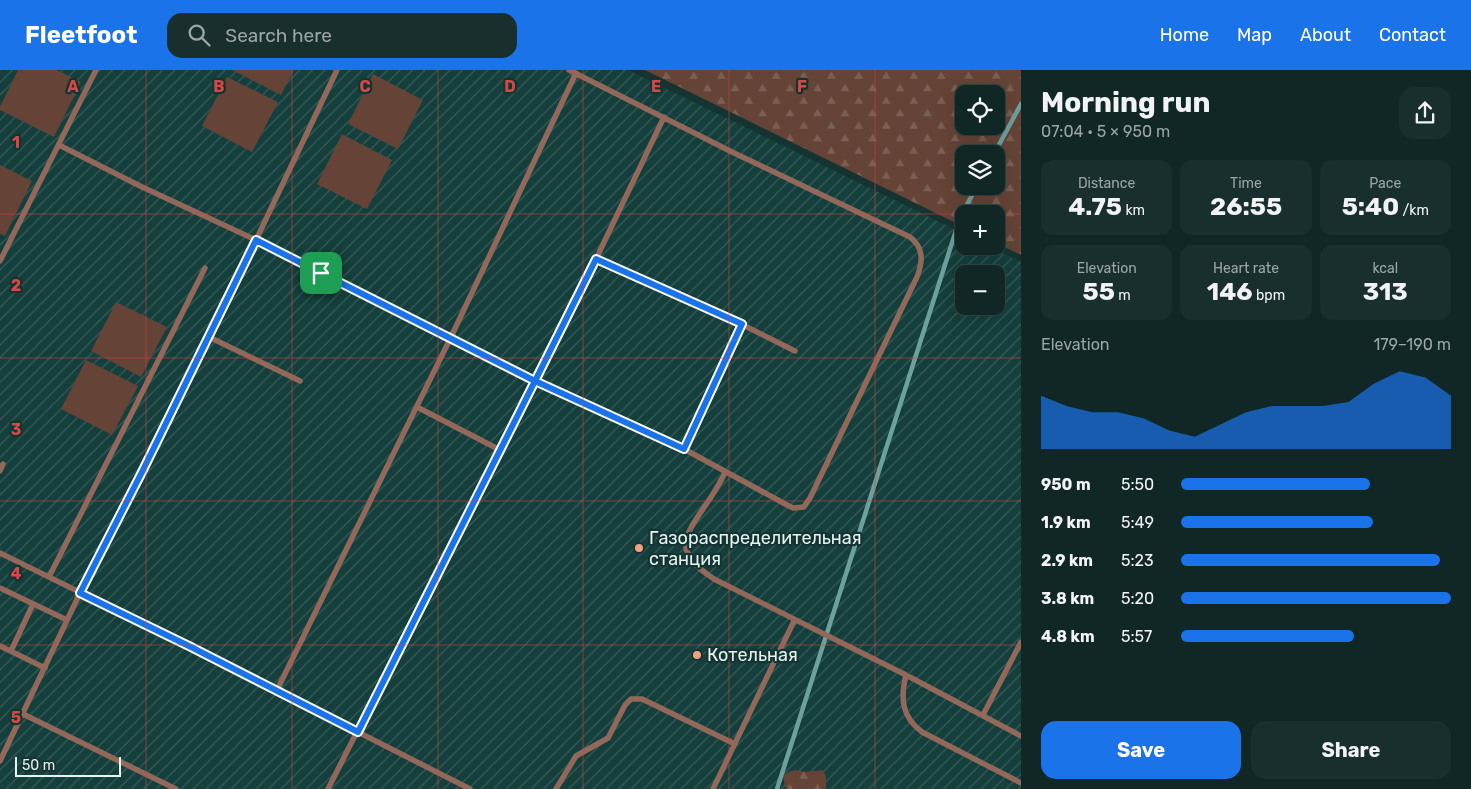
<!DOCTYPE html>
<html lang="en">
<head>
<meta charset="utf-8">
<style>
	:root { --surface:#102725; --page:#192f2d; --text:#f1f3f6; --muted:#9ca5a7; --line:#304442; --accent:#1a73e8 }
	body { margin:0; font-family:Rubik,sans-serif; background:var(--page); color:var(--text); height:100vh; display:flex; flex-direction:column; font-size:19px; white-space:nowrap }
	* { box-sizing:border-box; margin:0 }
	p { font-size:16px; color:var(--muted) }
	.icon { flex:none; width:28px; height:28px; fill:none; stroke:currentColor; stroke-width:2; stroke-linecap:round; stroke-linejoin:round }
	.map { position:relative; flex:1; overflow:hidden }
	.panel { display:flex; flex-direction:column; background:var(--surface); width:450px }
	.panel>* { flex:none }
	.fabs { position:absolute; left:955px; top:15px; display:grid; gap:10px }
	.fabs a { display:grid; place-items:center; width:50px; height:50px; border-radius:10px; background:var(--surface); box-shadow:0 5px 20px #0002,0 0 0 1px var(--line); font-size:25px }
	.scale { position:absolute; left:15px; bottom:12px; width:106px; box-sizing:border-box; padding-left:5px; border:2px solid #e3f4f2; border-top:0; font-size:14px; line-height:18px; white-space:nowrap; color:#e3f4f2; -webkit-text-stroke:4px #153431; paint-order:stroke }
	.pin { position:absolute; display:grid; place-items:center; width:42px; height:42px; color:#fff; margin:-21px; border-radius:10px; box-shadow:0 2px 8px #0006 }
	.round { display:grid; place-items:center; flex:none; width:52px; height:52px; border-radius:15px; background:var(--page) }
	.summary { display:flex; align-items:center; justify-content:space-between; height:85px; padding:0 20px }
	h1 { font-size:28px; font-weight:700; line-height:38px }
	.stats { display:grid; grid-template-columns:repeat(3,1fr); gap:8px; height:85px; padding:5px 20px }
	.stats div { display:grid; align-content:center; border-radius:12px; background:var(--page); text-align:center }
	.stats b { font-size:25px; font-weight:700 }
	.stats small { font-size:14px; font-weight:400 }
	.stats p { font-size:14px }
	.chart { height:140px; padding:10px 20px }
	.chart p { display:flex; justify-content:space-between }
	.chart svg { width:100%; height:90px; margin-top:5px; fill:var(--accent); opacity:.7 }
	.cta { display:flex; gap:10px; margin-top:auto; padding:10px 20px }
	.cta a { flex:1; height:58px; border-radius:15px; background:var(--accent); color:#fff; font-size:20px; font-weight:700; line-height:58px; text-align:center }
	.cta a+a { background:var(--page); color:var(--text) }
	ul { padding:0 20px; list-style:none; font-size:16px }
	li { display:grid; grid-template-columns:80px 60px 1fr; align-items:center; height:38px }
	li i { height:12px; border-radius:6px; background:var(--accent) }
	header { display:flex; align-items:center; gap:30px; box-sizing:border-box; height:70px; padding:0 25px; background:var(--accent); color:#fff }
	header strong { font-size:24px }
	nav { display:flex; gap:28px; margin-inline-start:auto; font-size:18px }
	.search { width:350px; height:45px; background:var(--page); display:flex; align-items:center; gap:12px; box-sizing:border-box; padding:0 18px; border-radius:15px; color:var(--muted); font-size:19px }
	main { display:flex; flex:1; min-height:0 }
	.map>svg:first-child { display:block }
	.industrial { fill:url(#industrial-furrows); fill-rule:evenodd }
	.green { fill:#654337 }
	.forest { fill:url(#forest-firs); fill-rule:evenodd }
	.lines { fill:none; stroke-linecap:round; stroke-linejoin:round }
	.stream { stroke:#6ca19d; stroke-width:4.5 }
	.lane { stroke:#92685a; stroke-width:5.5 }
	.route-casing { stroke:#fff; stroke-width:10 }
	.route { stroke:#1a73e8; stroke-width:6 }
	.grid { fill:none; stroke:#d84746; stroke-width:1; stroke-opacity:0.55 }
	.poi-dot { fill:#f3a082; stroke:#153431; stroke-width:2 }
	.labels { text-anchor:middle; stroke-width:4.5; stroke-linejoin:round; paint-order:stroke }
	.poi-label { font-size:18px; fill:#e3f4f2; stroke:#153431; text-anchor:start }
	.grid-label { font-size:16px; text-anchor:middle; font-weight:bold; fill:#d84746; stroke:#153431; stroke-width:4.5; stroke-linejoin:round; paint-order:stroke }
</style>
</head>
<body>
<header>
<strong>Fleetfoot</strong>
<div class="search"><svg class="icon" aria-label="search" viewBox="0 0 24 24"><circle cx="10" cy="10" r="6"/><path d="M15 15l6 6"/></svg>Search here</div>
<nav><a>Home</a><a>Map</a><a>About</a><a>Contact</a></nav>
</header>
<main>
<div class="map">
<svg width="1021" height="719" viewBox="0 0 1021 719">
	<defs>
		<pattern id="industrial-furrows" width="10" height="10" patternUnits="userSpaceOnUse" patternTransform="scale(1.25)"><rect width="10" height="10" fill="#153f3c"/><path d="M-1 1l2-2M0 10L10 0M9 11l2-2" fill="none" stroke="#375b59"/></pattern>
		<pattern id="forest-firs" width="22" height="20" patternUnits="userSpaceOnUse" patternTransform="scale(1.25)"><rect width="22" height="20" fill="#654337"/><path d="M5 1l3.5 6h-7zM16 11l3.5 6h-7z" fill="#7b5f54"/></pattern>
	</defs>
	<rect width="100%" height="100%" fill="#153431"/>
	<path class="industrial" d="M0 0H628L964 164V176H988L1021 192V719H0ZM964 204H996V236H964Z"/>
	<path class="green" d="M18 0H57L81 12 54 67 0 40V37Z
		M232 0H294L281 25Z
		M373 4 423 30 398 79 348 54Z
		M227 7 278 32 252 82 202 56Z
		M342 64 392 90 367 139 317 114Z
		M0 95 32 111 5 166 0 164Z
		M116 232 167 257 141 307 91 281Z
		M86 290 138 316 112 365 61 339Z"/>
	<path class="forest" d="M645 0H1021V185L996 173V144H964V157ZM964 24H996V56H964ZM964 84H996V116H964Z
		M795 700 806 702 823 700 826 707V719H787L785 716 783 706 788 702Z"/>
	<g class="lines">
		<path class="stream" d="M994 84 1021 34
			M777 719 960 148 977 116"/>
		<path class="lane" d="M59 75 140 116 256 170 535 311 684 379 787 435 793 438 804 437 810 428 917 207C923 191 924 178 910 167L732 82 569 0
			M596 189 713 240 795 281
			M0 191 96 0
			M209 267 300 311
			M417 337 500 380
			M684 379 742 255
			M0 401 3 394
			M725 403C720 412 715 422 709 430 685 466 670 480 714 509L906 605 1021 666
			M0 483 191 577 470 719
			M49 507 205 198
			M0 518 67 550
			M0 576 45 598
			M11 581 33 534
			M906 605C900 629 902 647 922 662L1021 713
			M277 620 451 267 576 3
			M23 644 176 719
			M983 645 1021 572
			M0 691 80 523 142 402 256 170 337 0
			M328 719 596 189 664 47
			M556 719 576 686 608 668 625 635 631 629H642L735 674
			M713 719 794 551"/>
	</g>
	<g class="lines">
		<g class="route-casing">
			<path id="route" d="M321 203 256 170 142 402 80 523 191 577 358 662 535 311 684 379 742 254 596 189 535 311 321 203"/>
		</g>
		<use href="#route" class="route"/>
	</g>
	<path class="grid" d="M146 0V719M292 0V719M438 0V719M583 0V719M729 0V719M875 0V719M0 144H964M996 144H1021M0 288H1021M0 431H1021M0 575H1021"/>
	<g class="poi-dot">
		<circle cx="639" cy="478" r="5"/>
		<circle cx="697" cy="585" r="5"/>
	</g>
	<g class="labels">
		<g class="poi-label">
			<text x="649" y="474">Газораспределительная<tspan x="649" dy="21">станция</tspan></text>
			<text x="707" y="591">Котельная</text>
		</g>
	</g>
	<g class="grid-label">
		<text x="73" y="22">A</text>
		<text x="219" y="22">B</text>
		<text x="365" y="22">C</text>
		<text x="510" y="22">D</text>
		<text x="656" y="22">E</text>
		<text x="802" y="22">F</text>
		<text x="16" y="78">1</text>
		<text x="16" y="221">2</text>
		<text x="16" y="365">3</text>
		<text x="16" y="509">4</text>
		<text x="16" y="653">5</text>
	</g>
</svg>
<div class="fabs">
<a><svg class="icon" aria-label="locate" viewBox="0 0 24 24"><circle cx="12" cy="12" r="6"/><path d="M12 2v4M12 18v4M2 12h4M18 12h4"/></svg></a>
<a><svg class="icon" aria-label="layers" viewBox="0 0 24 24"><path d="M12 4l9 5-9 5-9-5zM3 14l9 5 9-5"/></svg></a>
<a>+</a>
<a>−</a>
</div>
<div class="scale">50 m</div>
<div class="pin" style="left:321px;top:203px;background:#1e9e55"><svg class="icon" aria-label="arrive" viewBox="0 0 24 24"><path d="M6 21V4h12l-3 4 3 4H6"/></svg></div>
</div>
<section class="panel">
<div class="summary"><div><h1>Morning run</h1><p>07:04 · 5 × 950 m</p></div><a class="round"><svg class="icon" aria-label="share" viewBox="0 0 24 24"><path d="M12 15V3M7 8l5-5 5 5M5 13v7h14v-7"/></svg></a></div>
<div class="stats">
<div><p>Distance</p><b>4.75<small> km</small></b></div>
<div><p>Time</p><b>26:55</b></div>
<div><p>Pace</p><b>5:40<small> /km</small></b></div>
</div>
<div class="stats">
<div><p>Elevation</p><b>55<small> m</small></b></div>
<div><p>Heart rate</p><b>146<small> bpm</small></b></div>
<div><p>kcal</p><b>313</b></div>
</div>
<div class="chart"><p><span>Elevation</span>179–190 m</p>
<svg viewBox="0 0 160 44" preserveAspectRatio="none"><path d="M0 44V18L10 23L20 26L30 26L40 29L50 35L60 38L70 32L80 26L90 23L100 23L110 23L120 21L130 12L140 6L150 9L160 18V44z"/></svg>
</div>
<ul>
<li><b>950 m</b>5:50<i style="width:70%"></i></li>
<li><b>1.9 km</b>5:49<i style="width:71%"></i></li>
<li><b>2.9 km</b>5:23<i style="width:96%"></i></li>
<li><b>3.8 km</b>5:20<i style="width:100%"></i></li>
<li><b>4.8 km</b>5:57<i style="width:64%"></i></li>
</ul>
<div class="cta"><a>Save</a><a>Share</a></div>
</section>
</main>
</body>
</html>
